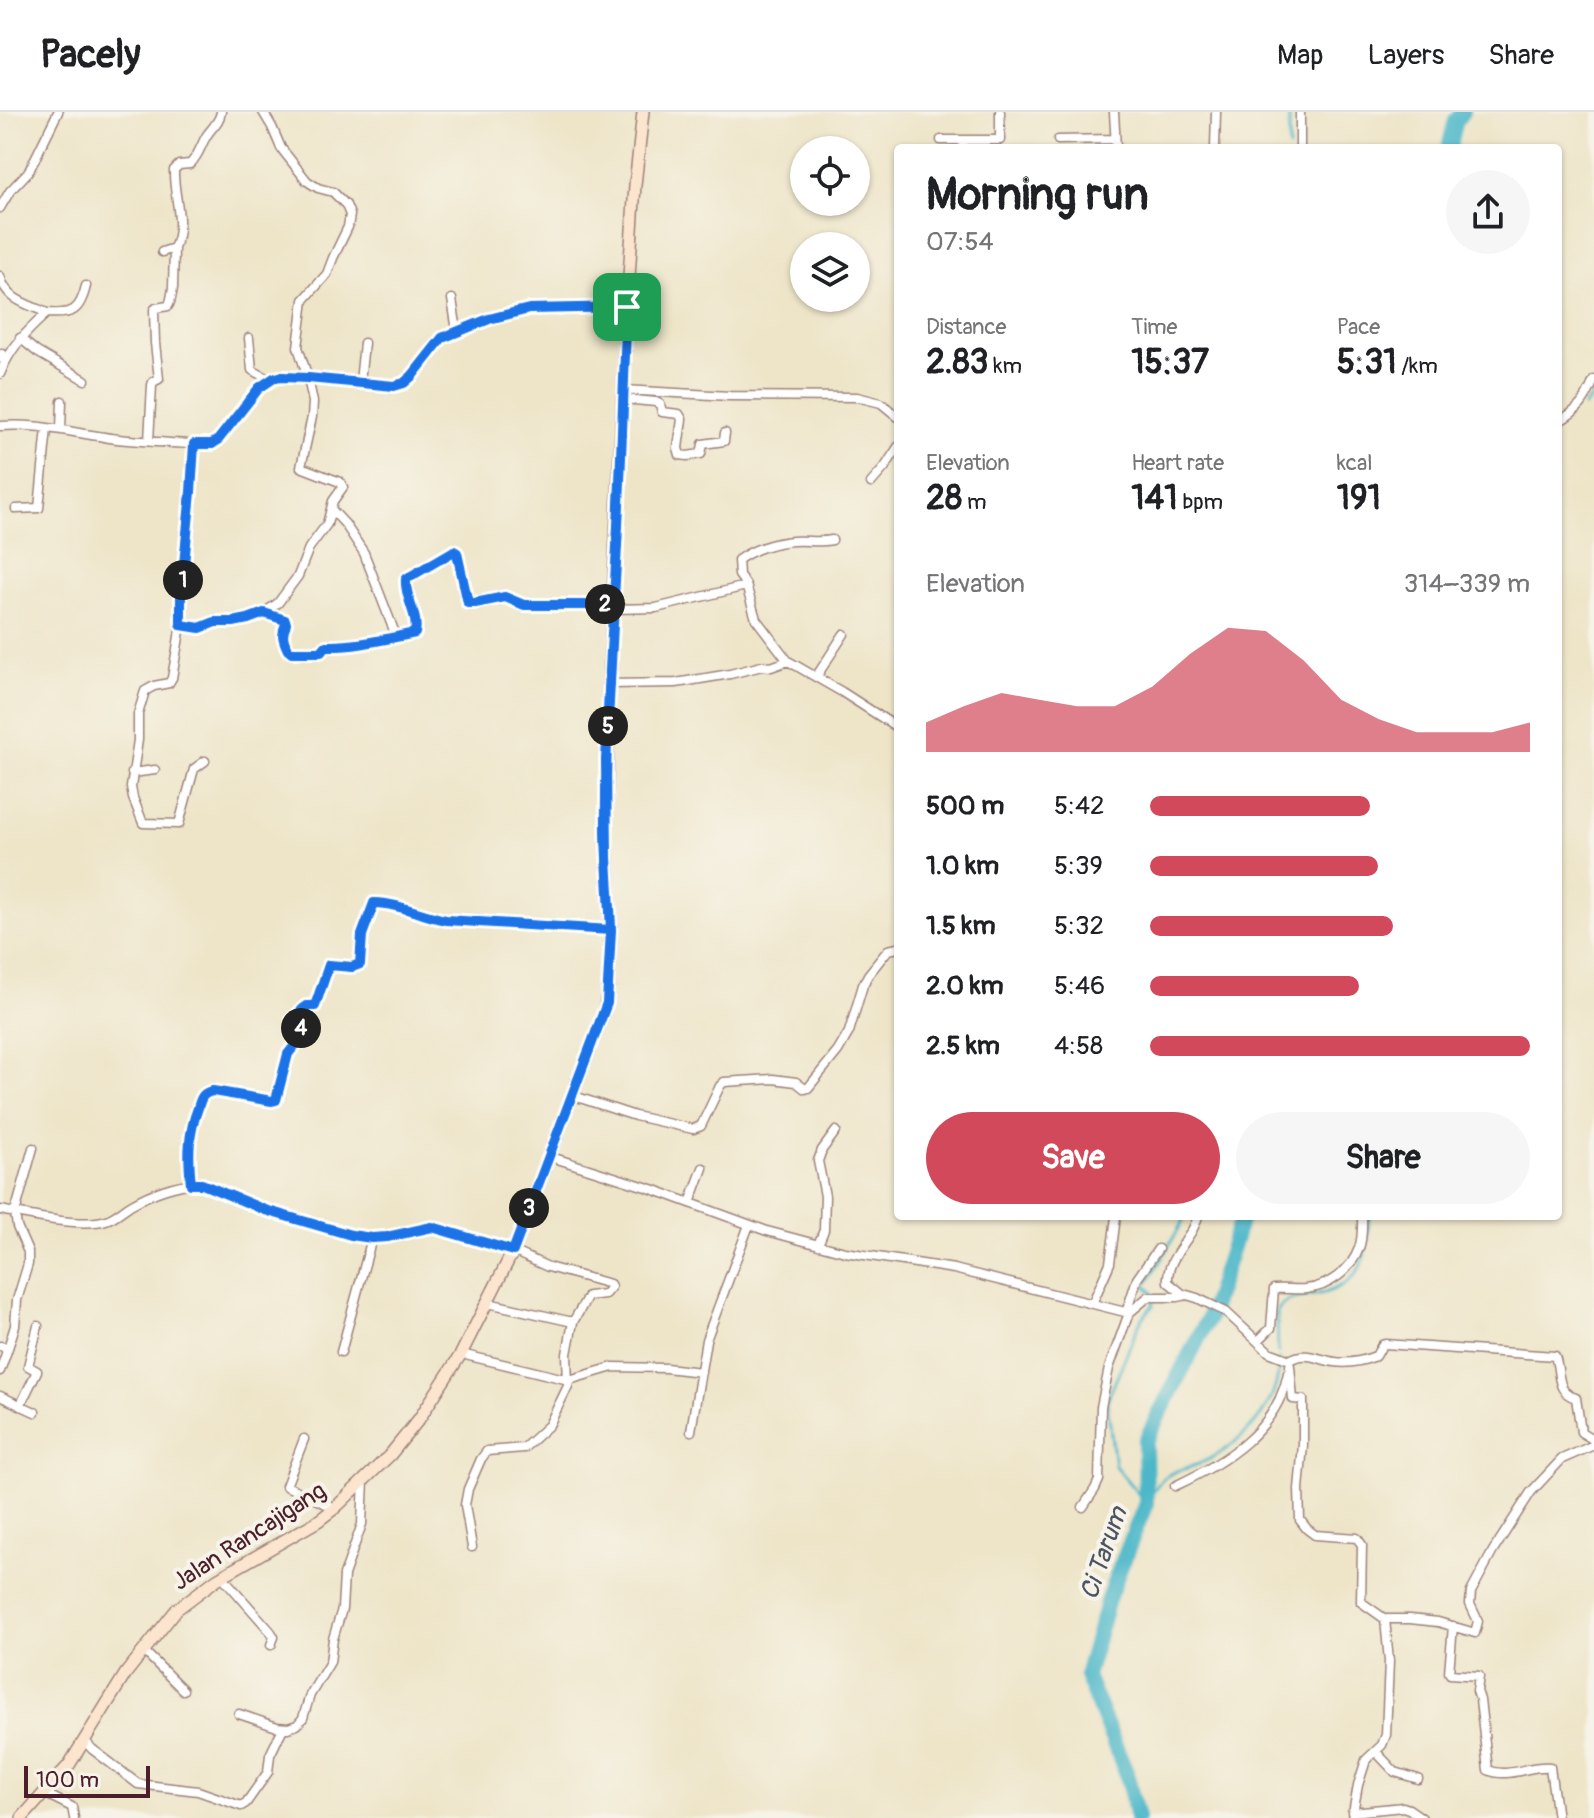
<!DOCTYPE html>
<html lang="en">
<head>
<meta charset="utf-8">
<style>
	:root { --surface:#fff; --page:#f6f6f6; --text:#202124; --muted:#757577; --line:#e0e0e0; --accent:#d1495b }
	body { margin:0; font-family:Pangolin,sans-serif; background:var(--page); color:var(--text); height:100vh; display:flex; flex-direction:column; font-size:30px; white-space:nowrap }
	* { box-sizing:border-box; margin:0 }
	p { font-size:26px; color:var(--muted) }
	.icon { flex:none; width:44px; height:44px; fill:none; stroke:currentColor; stroke-width:2; stroke-linecap:round; stroke-linejoin:round }
	.map { position:relative; flex:1; overflow:hidden }
	.side { position:absolute; left:894px; top:32px; width:668px; height:1076px; display:flex; flex-direction:column; background:var(--surface); border-radius:8px; box-shadow:0 2px 6px #0004 }
	.side>* { flex:none }
	.fabs { position:absolute; left:790px; top:24px; display:grid; gap:16px }
	.fabs a { display:grid; place-items:center; width:80px; height:80px; border-radius:50%; background:var(--surface); box-shadow:0 2px 6px #0004; font-size:40px }
	.scale { position:absolute; left:24px; bottom:20px; width:126px; box-sizing:border-box; padding-left:8px; border:4px solid #4a1f2b; border-top:0; font-size:22px; line-height:28px; white-space:nowrap; color:#4a1f2b; -webkit-text-stroke:6px #f7f3e8; paint-order:stroke }
	.pin { position:absolute; display:grid; place-items:center; width:68px; height:68px; color:#fff; margin:-34px; border-radius:16px; box-shadow:0 4px 12px #0006 }
	.km { position:absolute; width:40px; height:40px; margin:-20px; border-radius:50%; background:#222; color:#fff; font-size:22px; line-height:40px; text-align:center }
	.round { display:grid; place-items:center; flex:none; width:84px; height:84px; border-radius:42px; background:var(--page) }
	.summary { display:flex; align-items:center; justify-content:space-between; height:136px; padding:0 32px }
	h1 { font-size:44px; font-weight:800; line-height:60px }
	.metrics { display:grid; grid-template-columns:repeat(3,1fr); gap:12px; height:136px; padding:8px 32px }
	.metrics div { display:grid; align-content:center }
	.metrics b { font-size:34px; font-weight:800 }
	.metrics small { font-size:22px; font-weight:400 }
	.metrics p { font-size:22px }
	.chart { height:224px; padding:16px 32px }
	.chart p { display:flex; justify-content:space-between }
	.chart svg { width:100%; height:144px; margin-top:8px; fill:var(--accent); opacity:.7 }
	.button { display:flex; gap:16px; margin-top:auto; padding:16px 32px }
	.button a { flex:1; height:92px; border-radius:48px; background:var(--accent); color:#fff; font-size:32px; font-weight:800; line-height:92px; text-align:center }
	.button a+a { background:var(--page); color:var(--text) }
	ul { padding:0 32px; list-style:none; font-size:26px }
	li { display:grid; grid-template-columns:128px 96px 1fr; align-items:center; height:60px }
	li i { height:20px; border-radius:10px; background:var(--accent) }
	header { display:flex; align-items:center; gap:48px; box-sizing:border-box; height:112px; padding:0 40px; background:var(--surface); border-bottom:2px solid var(--line) }
	header strong { font-size:38px }
	nav { display:flex; gap:44px; margin-inline-start:auto; font-size:28px }
	.map>svg:first-child { display:block }
	.lines { fill:none; stroke-linecap:round; stroke-linejoin:round }
	.stream { stroke:#4cb7c9; stroke-width:3 }
	.river { stroke:#4cb7c9; stroke-width:16 }
	.minor-casing { stroke:#9c827a; stroke-width:11 }
	.secondary-casing { stroke:#9c827a; stroke-width:14 }
	.minor { stroke:#fff; stroke-width:8 }
	.secondary { stroke:#fce5cf; stroke-width:11 }
	.route-casing { stroke:#fff; stroke-width:16 }
	.route { stroke:#1a73e8; stroke-width:10 }
	.labels { text-anchor:middle; stroke-width:8; stroke-linejoin:round; paint-order:stroke }
	.street-label { font-size:24px; fill:#4a1f2b; stroke:#f7f3e8 }
	.water-label { font-size:26px; font-style:italic; fill:#4b5462; stroke:#f7f3e8 }
</style>
</head>
<body>
<header>
<strong>Pacely</strong>
<nav><a>Map</a><a>Layers</a><a>Share</a></nav>
</header>
<div class="map">
<svg width="1594" height="1706" viewBox="0 0 1594 1706">
	<rect width="100%" height="100%" fill="#f7f3e8"/>
	<filter id="ink" filterUnits="userSpaceOnUse"><feTurbulence type="fractalNoise" baseFrequency=".0125" numOctaves="2"/><feDisplacementMap in="SourceGraphic" scale="16" xChannelSelector="R" yChannelSelector="G"/><feConvolveMatrix kernelMatrix="1 2 1 2 8 2 1 2 1" color-interpolation-filters="sRGB"/></filter>
	<filter id="wash" filterUnits="userSpaceOnUse"><feTurbulence type="fractalNoise" baseFrequency=".006" numOctaves="4" result="noise"/><feDisplacementMap in="SourceGraphic" scale="32" xChannelSelector="R" yChannelSelector="G"/><feGaussianBlur stdDeviation="1.8" result="paint"/><feColorMatrix in="noise" values="0 0 0 0 0 0 0 0 0 0 0 0 0 0 0 0 0 1.4 0 .05"/><feComposite in="paint" operator="in"/></filter>
	<g filter="url(#wash)">
		<rect width="100%" height="100%" fill="#eee5c9"/>
		<g class="lines">
			<path class="stream" d="M1289 36V0
				M1584 295 1594 282
				M1186 1104 1146 1173 1153 1182V1193L1140 1210 1107 1289 1115 1354 1146 1391C1151 1384 1157 1372 1164 1366 1172 1358 1189 1356 1199 1352 1241 1333 1280 1296 1279 1247
				M1278 1240 1277 1199C1288 1185 1293 1187 1310 1184 1361 1175 1367 1152 1369 1104"/>
			<path class="river" d="M1449 36 1456 8 1462 0
				M1137 1706 1126 1660 1086 1564 1109 1484 1146 1391 1145 1330 1209 1205 1242 1104"/>
		</g>
	</g>
	<g filter="url(#ink)">
		<g class="lines">
			<g class="minor-casing">
				<path id="minor" d="M1114 0 1116 36
					M941 28H962L963 36
					M962 28H1000V0
					M1058 28 1115 27
					M1215 36 1216 0
					M1300 36V0
					M0 96 10 79 29 59 58 0
					M162 140 174 136C186 111 173 84 174 58L179 53 190 52C200 42 200 34 207 23 213 14 219 11 221 0
					M0 164C7 189 26 191 47 201
					M452 187 457 219
					M20 226 37 240 85 268
					M249 226 252 258 270 268
					M0 246 2 242
					M0 262C10 236 26 220 47 201 73 203 80 199 86 174
					M360 270 364 231
					M623 278 730 284 857 285 881 291 898 305
					M623 287 656 290 660 292 662 300 679 302 682 307 678 336 680 343 687 344 701 342 703 332 724 329 725 321
					M1558 310C1580 297 1585 290 1594 268
					M0 314C35 311 69 320 104 325 126 329 149 329 171 331 183 331 196 333 208 332 230 329 249 278 271 267 288 259 371 272 394 274L404 271 412 264 439 229 451 222 489 207 529 197 627 195
					M61 317 62 289
					M149 329 152 273 153 270 159 267 155 231 154 198 156 196 168 194C171 191 172 181 173 176L174 136
					M194 332 181 483V513L172 566 169 571 154 574 145 579 138 602V628L131 675 133 686 143 711 179 712 194 657 205 649
					M871 371 885 355 898 335
					M16 397 39 396 47 316
					M331 397 345 412 364 441 396 524
					M832 428C818 431 807 428 793 429 775 430 753 437 738 448L739 463 746 473 756 507 788 549 842 580 898 616
					M614 497 656 496 746 474
					M264 501 285 508 286 512C281 522 283 528 288 538L292 540H321L326 534C356 534 385 527 415 521 419 503 404 485 406 467L455 439C463 452 464 473 466 489L469 491 505 485 524 493H614
					M181 513 200 516 215 510H233L248 507 264 501 278 491 298 464 309 436 327 412 333 389 343 375 340 370 301 355 312 305 313 290 308 266 298 235 304 188 327 162 333 146 348 115 350 103 346 93 333 80 318 76 307 69 281 36 272 15 263 0
					M816 565 844 522
					M609 572 676 571 730 562 762 554 771 555 788 549
					M132 661 155 658
					M571 983 635 1004 693 1017 701 1014 720 974 724 970 773 967 796 970 805 977 808 976 838 939 849 920 863 873 868 863 888 838 898 836
					M548 1044 652 1077 767 1119 845 1140 954 1157 1129 1201 1148 1185H1178L1187 1183 1197 1186 1226 1200 1269 1240 1290 1248
					M191 1072C187 1045 188 1022 197 996 201 986 202 981 213 979L272 989 276 988 288 942 303 923 302 916 293 911 292 908 307 893H316L329 853 352 855 360 852V832L374 791C398 791 422 804 446 808L611 818
					M690 1091 703 1056
					M0 1098C26 1103 81 1116 106 1108 116 1105 123 1097 132 1092 151 1081 176 1072 197 1071L265 1098 351 1123 372 1126 387 1125 423 1116H436L513 1139 548 1155 610 1172 611 1175 605 1182 588 1184 573 1210 567 1242 568 1274 549 1313 524 1336 487 1339 481 1347 468 1377 465 1393 472 1435
					M818 1133 824 1118 825 1084 818 1049 822 1038 836 1019
					M1184 1183 1168 1170C1166 1145 1193 1127 1198 1104
					M488 1191 573 1210
					M1092 1192 1110 1151 1116 1105
					M1126 1201 1137 1167 1158 1137
					M1258 1229 1271 1216 1274 1177C1285 1176 1296 1178 1306 1177 1329 1175 1352 1157 1359 1136 1363 1126 1362 1114 1362 1104
					M0 1234 8 1236 0 1259
					M8 1236 15 1214 17 1188 28 1152V1140L17 1115 15 1101 33 1036
					M341 1240 372 1126
					M461 1242 569 1268 613 1255 666 1256 701 1260
					M1290 1248C1305 1238 1319 1248 1335 1250 1349 1252 1363 1249 1376 1244L1382 1233 1385 1232 1555 1244C1561 1261 1555 1280 1576 1286L1581 1320 1594 1328
					M1290 1254 1293 1287 1303 1288V1333L1299 1377 1300 1408 1307 1417 1315 1423 1357 1426 1362 1433 1361 1490 1385 1507H1410L1438 1510 1475 1521 1478 1509 1470 1492 1471 1480 1493 1439 1531 1380 1562 1347 1594 1333
					M0 1284 35 1300
					M20 1294 37 1259 28 1254 38 1214
					M691 1319 706 1228 749 1113
					M304 1327 286 1374 335 1396
					M1175 1374C1224 1351 1277 1319 1288 1261
					M1083 1395 1095 1377 1099 1368 1101 1295 1109 1256 1129 1201
					M222 1464 271 1520 274 1525 271 1533
					M1453 1514 1449 1560 1450 1562 1479 1564 1477 1579 1480 1588 1488 1658C1508 1667 1528 1653 1550 1655L1557 1706
					M143 1538 183 1578
					M239 1602 277 1615 288 1616 297 1613 303 1606 310 1583 330 1550 333 1527 342 1497 344 1463 362 1412 364 1368
					M85 1629 92 1637 138 1672 198 1679 241 1694 246 1691 268 1660 270 1643 283 1616
					M1376 1640 1395 1660 1418 1667
					M44 1681 72 1695 74 1706
					M1352 1700 1403 1695 1409 1697 1422 1706
					M1352 1706 1358 1673 1366 1648 1382 1633 1386 1623 1389 1549 1385 1507"/>
			</g>
			<g class="secondary-casing">
				<path id="secondary" d="M22 1706 69 1653 126 1561 177 1497 217 1467 318 1409 335 1396 390 1343 419 1307 461 1242 513 1139 604 900 608 879 611 818 606 713 609 572 627 195 635 73 643 0"/>
			</g>
			<use href="#minor" class="minor"/>
			<use href="#secondary" class="secondary"/>
		</g>
	</g>
	<g class="lines" filter="url(#ink)">
		<g class="route-casing">
			<path id="route" d="M627 195 529 197 489 207 442 226 412 264 404 271 394 274 308 266 282 265 274 266 259 276 218 328 212 332H194L191 380 181 483V513L200 516 215 510H233L248 507 264 501 285 508 286 512C281 522 283 528 288 538L292 540H321L326 534C356 535 385 527 415 521 419 503 404 485 406 467L454 439 457 441 468 491H475L505 485 524 493H614L606 648 607 745 611 818 607 891 513 1139 432 1115 387 1125 372 1126 351 1123 265 1098 202 1072H191C188 1044 188 1022 198 996 201 986 202 981 213 979L272 989 276 988 288 942 303 923 302 917 293 911 292 908 306 894H315L329 853 352 855 360 852 362 823 374 791C398 791 422 804 446 808L611 818C610 783 606 749 606 714 605 627 611 539 616 452 621 366 623 281 627 195"/>
		</g>
		<use href="#route" class="route"/>
	</g>
	<g class="labels">
		<g class="street-label">
			<text transform="translate(249 1424) rotate(-33)" y="8">Jalan Rancajigang</text>
		</g>
		<g class="water-label">
			<text transform="translate(1103 1441) rotate(-71)" y="9">Ci Tarum</text>
		</g>
	</g>
</svg>
<div class="fabs">
<a><svg class="icon" aria-label="locate" viewBox="0 0 24 24"><circle cx="12" cy="12" r="6"/><path d="M12 2v4M12 18v4M2 12h4M18 12h4"/></svg></a>
<a><svg class="icon" aria-label="layers" viewBox="0 0 24 24"><path d="M12 4l9 5-9 5-9-5zM3 14l9 5 9-5"/></svg></a>
</div>
<div class="scale">100 m</div>
<div class="pin" style="left:627px;top:195px;background:#1e9e55"><svg class="icon" aria-label="arrive" viewBox="0 0 24 24"><path d="M6 21V4h12l-3 4 3 4H6"/></svg></div>
<b class="km" style="left:183px;top:468px">1</b>
<b class="km" style="left:605px;top:492px">2</b>
<b class="km" style="left:529px;top:1096px">3</b>
<b class="km" style="left:301px;top:916px">4</b>
<b class="km" style="left:608px;top:614px">5</b>
<section class="side">
<div class="summary"><div><h1>Morning run</h1><p>07:54</p></div><a class="round"><svg class="icon" aria-label="share" viewBox="0 0 24 24"><path d="M12 15V3M7 8l5-5 5 5M5 13v7h14v-7"/></svg></a></div>
<div class="metrics">
<div><p>Distance</p><b>2.83<small> km</small></b></div>
<div><p>Time</p><b>15:37</b></div>
<div><p>Pace</p><b>5:31<small> /km</small></b></div>
</div>
<div class="metrics">
<div><p>Elevation</p><b>28<small> m</small></b></div>
<div><p>Heart rate</p><b>141<small> bpm</small></b></div>
<div><p>kcal</p><b>191</b></div>
</div>
<div class="chart"><p><span>Elevation</span>314–339 m</p>
<svg viewBox="0 0 160 44" preserveAspectRatio="none"><path d="M0 44V35L10 30L20 26L30 28L40 30L50 30L60 24L70 14L80 6L90 7L100 16L110 28L120 34L130 38L140 38L150 38L160 35V44z"/></svg>
</div>
<ul>
<li><b>500 m</b>5:42<i style="width:58%"></i></li>
<li><b>1.0 km</b>5:39<i style="width:60%"></i></li>
<li><b>1.5 km</b>5:32<i style="width:64%"></i></li>
<li><b>2.0 km</b>5:46<i style="width:55%"></i></li>
<li><b>2.5 km</b>4:58<i style="width:100%"></i></li>
</ul>
<div class="button"><a>Save</a><a>Share</a></div>
</section>
</div>
</body>
</html>
